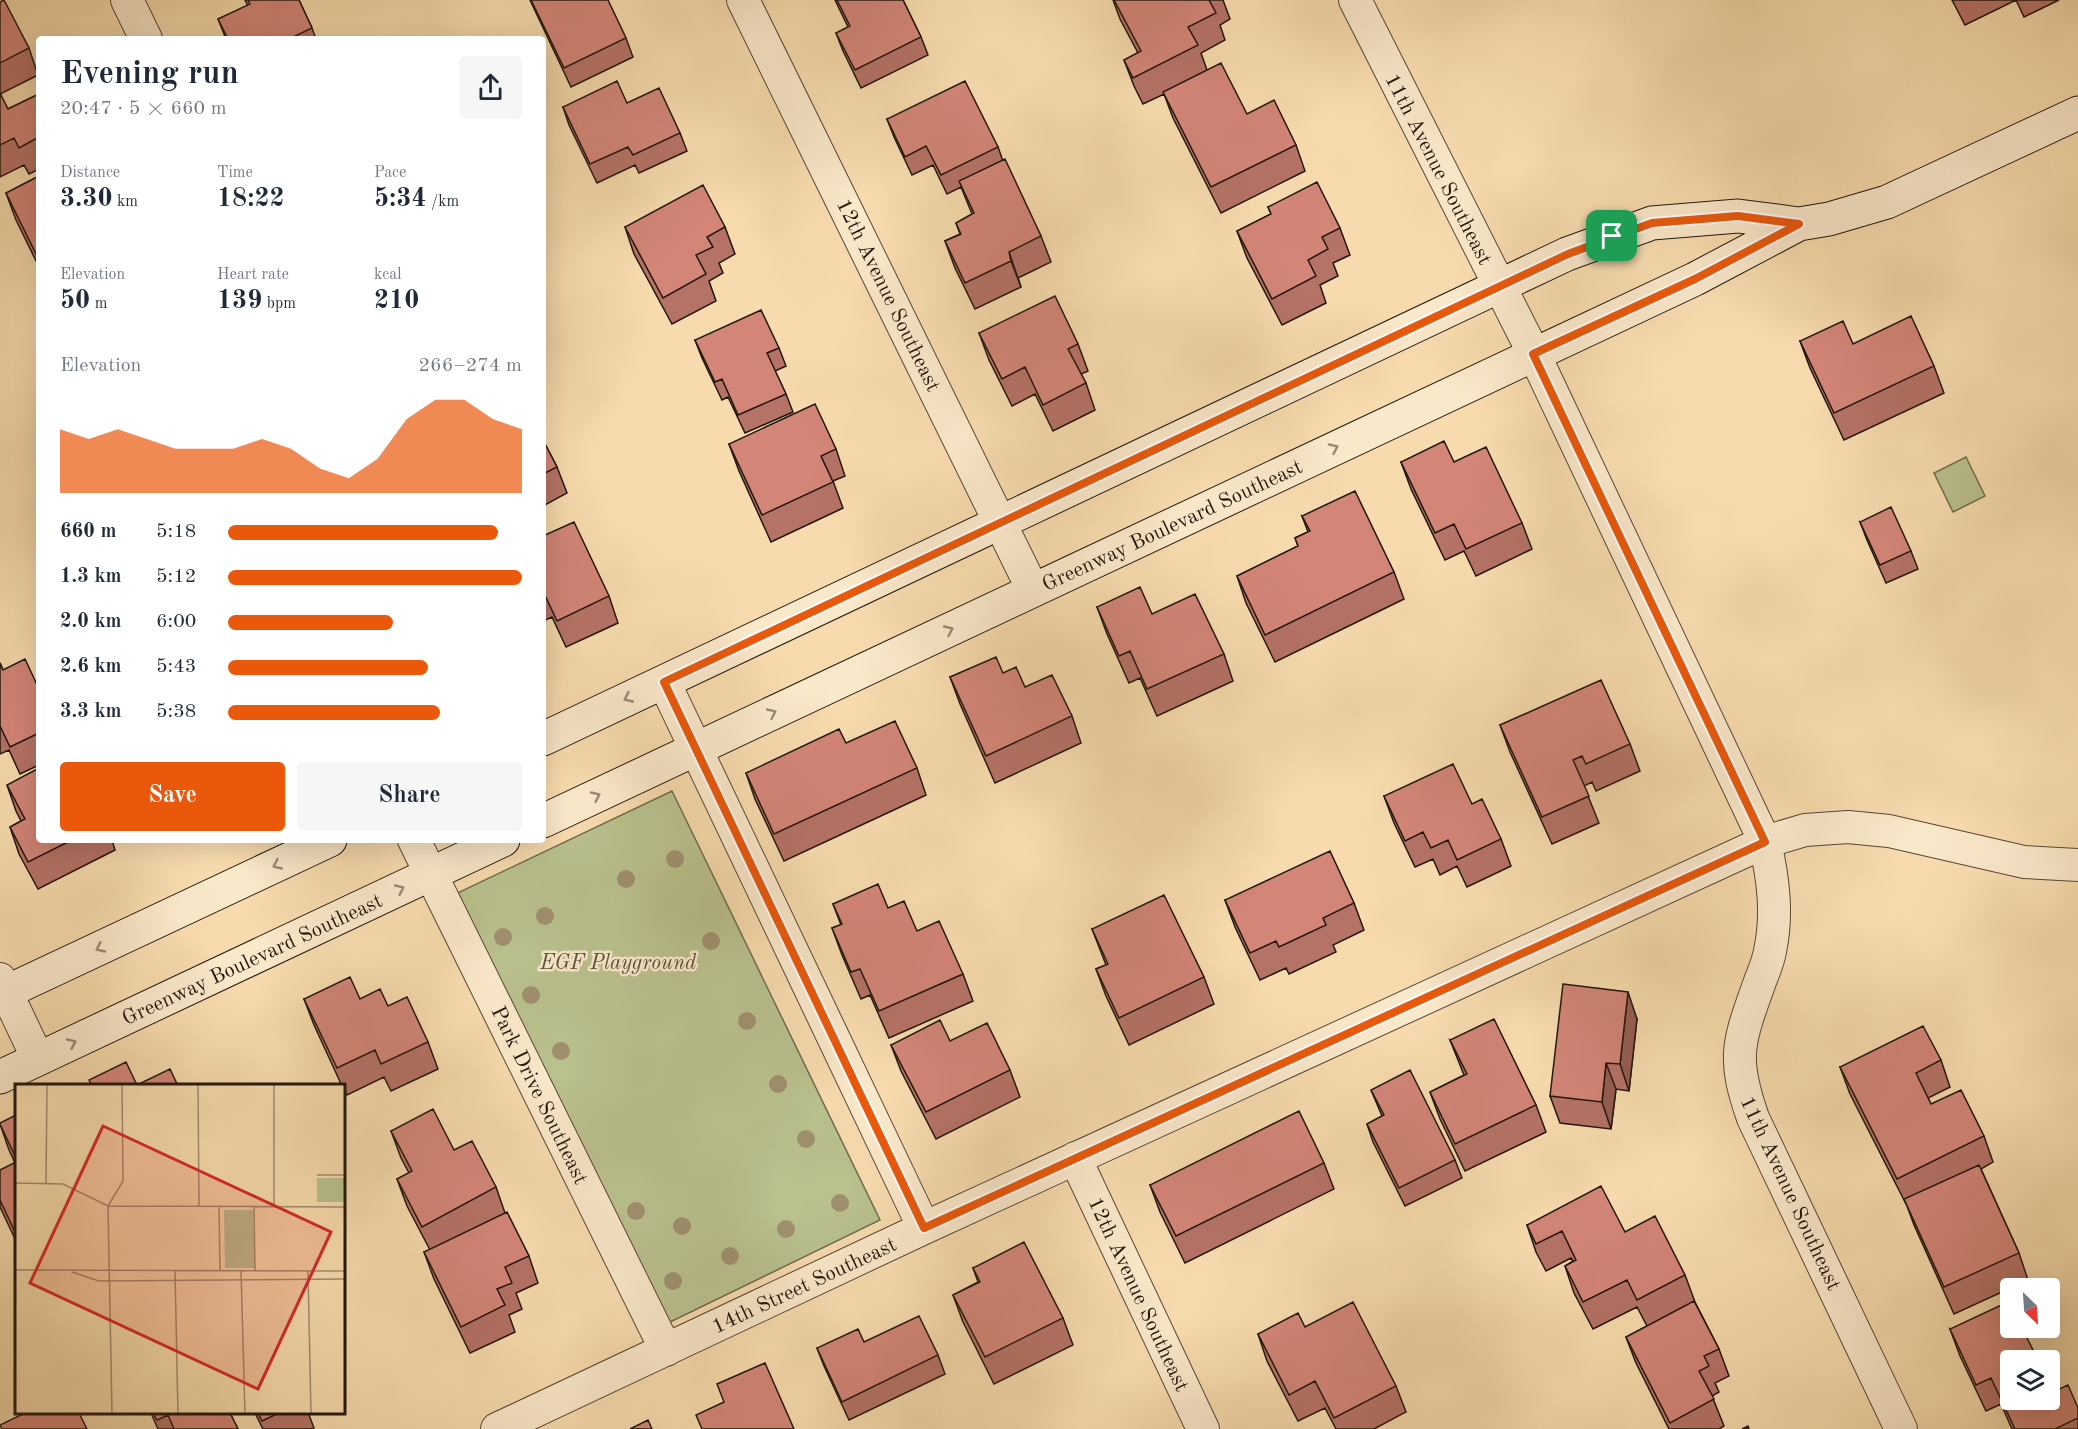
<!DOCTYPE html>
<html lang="en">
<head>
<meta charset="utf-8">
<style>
	:root { --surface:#fff; --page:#f6f6f7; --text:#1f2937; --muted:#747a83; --accent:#ea580c }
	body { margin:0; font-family:"Old Standard TT",serif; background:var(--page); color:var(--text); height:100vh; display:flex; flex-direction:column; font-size:22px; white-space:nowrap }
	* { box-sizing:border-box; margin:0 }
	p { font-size:20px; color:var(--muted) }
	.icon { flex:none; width:33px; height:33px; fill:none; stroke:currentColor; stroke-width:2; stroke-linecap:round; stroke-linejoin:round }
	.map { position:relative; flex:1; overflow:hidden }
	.sheet { position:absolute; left:36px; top:36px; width:510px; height:807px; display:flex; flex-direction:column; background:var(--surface); border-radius:6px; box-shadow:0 6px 24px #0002 }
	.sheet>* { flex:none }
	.needle { width:39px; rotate:155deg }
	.tools { position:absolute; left:2000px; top:1278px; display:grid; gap:12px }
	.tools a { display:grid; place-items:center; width:60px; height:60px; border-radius:6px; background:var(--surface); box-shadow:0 6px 24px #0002; font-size:30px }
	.pin { position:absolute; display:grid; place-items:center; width:51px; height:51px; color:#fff; margin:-26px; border-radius:12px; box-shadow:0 3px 9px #0006 }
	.round { display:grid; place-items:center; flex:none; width:63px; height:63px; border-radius:6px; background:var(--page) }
	.head { display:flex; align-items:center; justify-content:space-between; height:102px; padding:0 24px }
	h1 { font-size:33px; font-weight:600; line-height:45px }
	.stats { display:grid; grid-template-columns:repeat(3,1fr); gap:9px; height:102px; padding:6px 24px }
	.stats div { display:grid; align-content:center }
	.stats b { font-size:26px; font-weight:600 }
	.stats small { font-size:16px; font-weight:400 }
	.stats p { font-size:16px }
	.chart { height:168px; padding:12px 24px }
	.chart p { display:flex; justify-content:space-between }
	.chart svg { width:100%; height:108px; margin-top:6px; fill:var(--accent); opacity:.7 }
	.primary-button { display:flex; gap:12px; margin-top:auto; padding:12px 24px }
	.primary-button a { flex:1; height:69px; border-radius:6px; background:var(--accent); color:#fff; font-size:24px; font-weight:600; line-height:69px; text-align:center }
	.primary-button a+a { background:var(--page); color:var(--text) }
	ul { padding:0 24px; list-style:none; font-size:20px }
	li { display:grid; grid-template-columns:96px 72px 1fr; align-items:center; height:45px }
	li i { height:15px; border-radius:8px; background:var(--accent) }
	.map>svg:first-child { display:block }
	.green { fill:#b9c18d; stroke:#6e6c4d; stroke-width:1.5 }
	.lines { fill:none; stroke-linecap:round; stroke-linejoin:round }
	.street-casing { stroke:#574735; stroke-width:34 }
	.secondary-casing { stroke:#22160d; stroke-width:35 }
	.street { stroke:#fae8ca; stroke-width:32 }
	.secondary { stroke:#fae8ca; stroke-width:33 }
	.tree { fill:#9f906e }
	.wall { fill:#b57267; stroke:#22160d; stroke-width:1.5 }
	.shaded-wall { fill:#945d54; stroke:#22160d; stroke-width:1.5 }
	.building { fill:#d38578; stroke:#22160d; stroke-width:1.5 }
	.oneway { stroke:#998a75 }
	.route-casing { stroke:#fff; stroke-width:12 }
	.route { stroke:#ea580c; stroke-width:8 }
	.labels { text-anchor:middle; stroke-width:5; stroke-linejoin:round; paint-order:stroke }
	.street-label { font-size:21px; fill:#22160d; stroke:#fae8ca }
	.park-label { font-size:21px; font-style:italic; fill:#57523a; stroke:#fae8ca }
	.inset-road { fill:none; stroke:#a28c6e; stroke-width:1.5 }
	.view { fill:#d62828; fill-opacity:0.15; stroke:#d62828; stroke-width:3 }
	.inset-edge { fill:none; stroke:#22160d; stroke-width:3 }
</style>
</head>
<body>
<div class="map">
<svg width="2078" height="1429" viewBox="0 0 2078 1429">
	<rect width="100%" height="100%" fill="#f7dbae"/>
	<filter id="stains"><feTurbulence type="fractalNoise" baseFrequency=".00333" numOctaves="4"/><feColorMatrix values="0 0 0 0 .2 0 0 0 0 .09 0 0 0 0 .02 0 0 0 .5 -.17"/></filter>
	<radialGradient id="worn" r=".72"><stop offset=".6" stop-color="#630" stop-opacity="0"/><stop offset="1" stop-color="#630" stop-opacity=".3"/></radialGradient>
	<path class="green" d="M1966 457 1985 496 1953 512 1934 473Z
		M672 791 880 1220 662 1326 447 898Z"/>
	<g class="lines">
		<g class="street-casing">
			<path id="street" d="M127 0 146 39
				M743 0 1033 590
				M1355 0 1534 354 1765 842C1773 878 1778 914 1770 951 1768 964 1761 977 1757 990 1737 1045 1733 1061 1753 1118L1901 1429
				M664 682 924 1228
				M414 840 666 1350
				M0 979 38 1059
				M1075 1158 1203 1429
				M497 1429 924 1228 1765 842 1805 830 1848 827 1889 831 2024 862 2078 865"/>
		</g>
		<g class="secondary-casing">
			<path id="secondary" d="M543 739 1567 254 1652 223 1738 216 1799 224
				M543 821 1695 279 1799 224 1829 219 1887 202 2078 113
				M0 995 330 840
				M0 1077 503 840"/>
		</g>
		<use href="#street" class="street"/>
		<use href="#secondary" class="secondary"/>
	</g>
	<g class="tree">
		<circle cx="675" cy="859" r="9"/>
		<circle cx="626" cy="879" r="9"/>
		<circle cx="545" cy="916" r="9"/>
		<circle cx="503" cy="937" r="9"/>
		<circle cx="711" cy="941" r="9"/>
		<circle cx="531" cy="995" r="9"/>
		<circle cx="747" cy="1021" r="9"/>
		<circle cx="561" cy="1051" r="9"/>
		<circle cx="778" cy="1084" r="9"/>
		<circle cx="806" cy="1139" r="9"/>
		<circle cx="840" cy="1203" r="9"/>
		<circle cx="636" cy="1211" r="9"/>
		<circle cx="682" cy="1226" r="9"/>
		<circle cx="786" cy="1229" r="9"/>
		<circle cx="730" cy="1256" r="9"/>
		<circle cx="673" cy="1281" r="9"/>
	</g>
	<path class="wall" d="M245 0H299L312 28 316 39H226L218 19 248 6Z
		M530 0 626 38 633 57 571 87Z
		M835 0H903L921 37 928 55 861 88 843 51 836 33 848 27Z
		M1113 0H1223L1230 19 1220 25 1225 40 1201 53 1207 70 1247 114 1296 145 1305 171 1221 213 1173 118 1164 94 1143 104 1134 86 1124 60 1138 53 1120 19Z
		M1952 0H2059L2024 17 2016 0 1965 25Z
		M0 2 29 48 38 75 0 94 8 109 39 94V169L29 174 24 165 0 177Z
		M563 107 680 133 687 151 639 173 635 165 597 183 569 125Z
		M887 119 998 147 1003 161 1041 236 1051 262 1018 278 1021 287 975 309 955 268 945 241 960 234 956 223 972 214 961 187 947 194 933 165 912 175 894 137Z
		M39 176V267L16 220 6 193Z
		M1268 207 1340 228 1350 255 1333 263 1338 276 1320 285 1326 303 1282 325 1247 258 1237 231 1271 214Z
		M625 227H725L735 254 719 263 723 273 709 281 716 301 672 324 634 254Z
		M979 333 1078 344 1088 371 1081 374 1086 383 1095 410 1053 431 1035 394 1012 406 989 360Z
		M695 340 779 348 786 366 775 371 786 394 793 412 745 433 728 397 722 400 702 358Z
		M1800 341 1853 344 1934 366 1944 393 1844 440 1810 368Z
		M543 440 557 467 567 493 543 506Z
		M729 444 836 449 845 476 833 481 843 508 771 542 739 471Z
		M1401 462H1454L1522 523 1532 549 1476 576 1464 551 1445 560 1411 489Z
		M1302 516 1394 572 1404 599 1275 662 1246 603 1237 576 1298 546 1295 538 1308 532Z
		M1860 522 1911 551 1918 569 1886 583 1867 540Z
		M543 536 609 596 618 623 566 647 552 617 543 621Z
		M1097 607 1152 614 1224 654 1233 681 1157 716 1140 678 1129 683 1107 634Z
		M0 663 3 670 39 689V765L20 774 9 750 0 754Z
		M1003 673 1072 716 1081 743 995 783 960 704 950 677Z
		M1500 725 1630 744 1640 771 1596 791 1592 782 1584 786 1599 823 1552 844 1510 752Z
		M846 743 917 768 926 795 784 861 755 799 746 773Z
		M7 785 39 840H112L115 850 38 889 19 854 10 827 21 821 16 811Z
		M1384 796 1472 804 1501 839 1511 866 1467 887 1457 866 1440 875 1433 859 1415 867 1394 823Z
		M1225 900 1354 903 1364 930 1333 945 1336 952 1289 974 1286 968 1260 980 1235 927Z
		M833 904 888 908 917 931 963 974 973 1001 889 1038 870 995 861 999 842 955 832 928 841 925Z
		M1092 929 1204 977 1214 1004 1129 1045 1106 996 1096 969 1106 965Z
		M304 999H360L388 1006 428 1042 438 1069 391 1091 384 1077 347 1095 344 1088V1086H342L314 1025Z
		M1637 1019 1629 1091 1616 1089 1611 1129 1560 1123 1550 1096Z
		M1450 1040 1536 1105 1546 1132 1465 1171 1440 1119 1430 1092 1464 1075Z
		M950 1041 1010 1070 1020 1097 936 1139 901 1071 891 1045Z
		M1941 1060 1950 1087 1928 1098 1931 1104 1984 1136 1993 1162 1981 1169 2019 1253 2028 1280 1954 1314 1914 1225 1907 1206 1850 1094 1840 1067Z
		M1371 1090 1455 1160 1462 1178 1405 1206 1373 1142 1367 1124 1382 1116Z
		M16 1115V1241L0 1207V1170L15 1163 9 1150 0 1124Z
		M391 1131 454 1150 496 1187 505 1213 529 1256 538 1283 516 1293 522 1309 509 1315 515 1332 470 1353 434 1279 424 1252 430 1250 407 1206 397 1179 409 1173 401 1158Z
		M1324 1163 1334 1189 1185 1263 1160 1212 1150 1185Z
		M1527 1225 1625 1232 1685 1275 1695 1302 1719 1349 1729 1376 1715 1383 1719 1392 1712 1396 1724 1426 1719 1429H1669L1636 1363 1626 1337 1647 1326 1637 1307 1593 1329 1574 1293 1565 1266 1573 1261 1571 1258 1546 1271 1536 1252Z
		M973 1268 1063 1318 1073 1345 994 1384 963 1322 953 1295 978 1282Z
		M1305 1327 1396 1386 1406 1412 1374 1429H1336L1325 1408 1298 1421 1267 1361 1258 1334Z
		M1950 1329 2078 1408V1429H2012L2001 1404 1986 1411 1960 1356Z
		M864 1342 938 1355 945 1374 849 1420 824 1366 817 1348Z
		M151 1413H230L238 1429H158Z
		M255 1413H314L309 1415 314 1428 311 1429H263Z"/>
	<path class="shaded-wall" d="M1009 252 1018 278 1021 287 1011 261Z
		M1628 992 1637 1019 1629 1091 1620 1064Z
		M1606 1063 1616 1089 1611 1129 1602 1102Z"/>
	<path class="building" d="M4 0 29 48 0 63V2Z
		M248 0H299L312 28 289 39H228L218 19 250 4Z
		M531 0H608L626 38 564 68Z
		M837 0H903L921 37 855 70 836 33 850 26Z
		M1114 0H1209L1216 13 1188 27 1198 45 1133 78 1124 60 1141 51Z
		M1221 63 1247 114 1274 100 1296 145 1211 187 1163 92Z
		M617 81 627 103 659 88 680 133 633 155 628 147 590 164 563 107Z
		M965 81 998 147 941 175 926 146 905 157 887 119Z
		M0 93 8 109 39 94V137L19 148 14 138 0 145Z
		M1005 159 1041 236 1009 252 1011 261 965 283 945 241 961 234 956 223 974 213 959 181Z
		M39 176V260L6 193Z
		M1317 182 1340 228 1322 237 1328 249 1308 260 1316 276 1272 299 1237 231 1271 214 1268 207Z
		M703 185 725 227 707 237 713 247 696 255 706 274 663 298 625 227Z
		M1055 296 1078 344 1068 349 1086 383 1043 405 1025 367 1002 379 979 333Z
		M761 310 779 348 767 353 786 394 738 415 722 379 715 382 695 340Z
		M1911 316 1934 366 1834 413 1800 341 1843 321 1853 344Z
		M815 404 836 449 821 456 833 482 762 515 729 444Z
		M543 440 557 467 543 474Z
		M1444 441 1454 462 1486 447 1522 523 1466 549 1454 524 1435 533 1401 462Z
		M1355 491 1394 572 1265 635 1237 576 1298 546 1295 538 1310 531 1302 516Z
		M1891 507 1911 551 1880 565 1860 522Z
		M574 522 609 596 557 621 543 591V536Z
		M1140 587 1152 614 1195 594 1224 654 1147 689 1130 651 1119 656 1097 607Z
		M996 657 1003 673 1016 667 1025 687 1052 675 1072 716 986 756 950 677Z
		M25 659 39 689V733L10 747 0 726V663L3 670Z
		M1601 680 1630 744 1586 764 1582 756 1573 760 1589 796 1542 817 1500 725Z
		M895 721 917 768 774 834 746 773 839 729 846 743Z
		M1453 764 1472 804 1482 799 1501 839 1457 860 1448 840 1431 848 1423 832 1405 841 1384 796Z
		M39 768V840H72L28 862 10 827 25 819 7 785Z
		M1330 851 1354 903 1323 918 1326 925 1279 947 1276 941 1250 953 1225 900Z
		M878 884 888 908 904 901 917 931 939 921 963 974 879 1011 860 969 851 972 832 928 842 924 833 904Z
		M1164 895 1204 977 1119 1018 1096 969 1108 964 1092 929Z
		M350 977 360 999 380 989 388 1006 407 997 428 1042 381 1064 375 1050 337 1068 304 999Z
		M1563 984 1628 992 1620 1064 1606 1063 1602 1102 1550 1096Z
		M1494 1019 1536 1105 1455 1144 1430 1092 1467 1074 1450 1040Z
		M940 1020 950 1041 987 1023 1010 1070 926 1112 891 1045Z
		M1923 1026 1941 1060 1916 1073 1931 1104 1961 1090 1984 1136 1897 1179 1840 1067Z
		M126 1062 137 1085 170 1069 178 1086H92L89 1080Z
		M1410 1070 1455 1160 1399 1188 1367 1124 1384 1115 1371 1090Z
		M433 1109 454 1150 472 1141 496 1187 422 1227 397 1179 412 1171 391 1131Z
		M1299 1111 1324 1163 1176 1236 1150 1185Z
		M16 1115V1158L0 1124V1123Z
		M16 1162V1234L0 1200V1170Z
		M1979 1165 2019 1253 1944 1287 1904 1199Z
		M1601 1186 1625 1232 1655 1216 1685 1275 1637 1300 1627 1280 1583 1302 1565 1266 1576 1260 1562 1231 1536 1244 1527 1225Z
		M507 1212 529 1256 505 1267 512 1283 497 1289 505 1305 461 1327 424 1252Z
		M1024 1242 1063 1318 985 1357 953 1295 980 1282 973 1268Z
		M1694 1301 1719 1349 1704 1356 1709 1366 1699 1371 1714 1399 1670 1423 1626 1337Z
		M2010 1301V1328H2022L2038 1360H2010V1400H2049V1384L2053 1392 2068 1385 2078 1408V1418L2055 1429H2015L1991 1378 1976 1385 1950 1329Z
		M1353 1302 1396 1386 1334 1418 1315 1381 1289 1395 1258 1334 1298 1313 1305 1327Z
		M919 1316 938 1355 842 1402 817 1348 858 1329 864 1342Z
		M765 1363 794 1429H702L696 1415 724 1402 717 1384Z
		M25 1413H79L87 1429H2L0 1425Z
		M153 1413H230L238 1429H174L168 1415 157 1420Z
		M258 1413H279L262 1421Z
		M648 1420 652 1429H630Z
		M1748 1426 1749 1429H1742Z"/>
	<defs><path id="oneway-chevron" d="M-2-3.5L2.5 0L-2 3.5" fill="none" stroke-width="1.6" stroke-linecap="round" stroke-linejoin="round" transform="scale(1.5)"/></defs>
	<g class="oneway">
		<use href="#oneway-chevron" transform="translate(1334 448) rotate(-25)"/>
		<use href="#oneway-chevron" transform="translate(949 630) rotate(-25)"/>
		<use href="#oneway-chevron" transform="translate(628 698) rotate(155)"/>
		<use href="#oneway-chevron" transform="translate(772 713) rotate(-25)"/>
		<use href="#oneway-chevron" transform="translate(596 796) rotate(-25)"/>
		<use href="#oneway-chevron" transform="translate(277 865) rotate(155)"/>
		<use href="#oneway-chevron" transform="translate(400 889) rotate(-25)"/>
		<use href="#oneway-chevron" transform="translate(100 948) rotate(155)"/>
		<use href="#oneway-chevron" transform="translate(72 1043) rotate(-25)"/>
	</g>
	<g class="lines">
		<g class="route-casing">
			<path id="route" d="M1738 216 1799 224 1695 279 1533 354 1765 842 924 1228 664 682 1568 254 1652 223Z"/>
		</g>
		<use href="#route" class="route"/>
	</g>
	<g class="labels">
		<g class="street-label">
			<text transform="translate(1439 169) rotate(63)" y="7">11th Avenue Southeast</text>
			<text transform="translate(889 295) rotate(64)" y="7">12th Avenue Southeast</text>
			<text transform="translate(1172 525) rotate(-25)" y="7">Greenway Boulevard Southeast</text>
			<text transform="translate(252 959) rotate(-25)" y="7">Greenway Boulevard Southeast</text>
			<text transform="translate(540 1095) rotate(64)" y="7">Park Drive Southeast</text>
			<text transform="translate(1791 1193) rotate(65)" y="7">11th Avenue Southeast</text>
			<text transform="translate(804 1285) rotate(-25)" y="7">14th Street Southeast</text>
			<text transform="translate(1139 1294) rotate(65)" y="7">12th Avenue Southeast</text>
		</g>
		<g class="park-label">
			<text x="618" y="969">EGF Playground</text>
		</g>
	</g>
	<g transform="translate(15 1084)">
		<rect width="330" height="330" fill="#f7dbae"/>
		<path d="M302 94H330V118H302ZM209 126H238L240 184H210Z" fill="#b9c18d"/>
		<path class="inset-road" d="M183 0 184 123M259 0V123M302 91H330M0 99 48 100 93 122 330 123M31 99 32 0M204 123 205 187M239 123 240 187M0 186 330 187M160 187 163 330M226 187 230 330M293 187 296 330M57 188 84 197 330 195M97 330 93 122 108 97 107 0"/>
		<path class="view" d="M88 42 316 148 243 305 15 199Z"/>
		<rect width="330" height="330" class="inset-edge"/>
	</g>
	<rect width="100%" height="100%" filter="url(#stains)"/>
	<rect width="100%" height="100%" fill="url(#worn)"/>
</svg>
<div class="tools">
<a><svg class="needle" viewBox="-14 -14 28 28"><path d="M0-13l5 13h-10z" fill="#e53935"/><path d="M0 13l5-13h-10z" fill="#747a83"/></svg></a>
<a><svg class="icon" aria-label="layers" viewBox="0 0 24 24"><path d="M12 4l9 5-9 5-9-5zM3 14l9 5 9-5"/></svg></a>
</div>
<div class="pin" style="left:1612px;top:236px;background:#1e9e55"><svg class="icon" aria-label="arrive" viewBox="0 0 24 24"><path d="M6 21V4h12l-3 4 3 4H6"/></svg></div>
<section class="sheet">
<div class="head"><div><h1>Evening run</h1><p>20:47 · 5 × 660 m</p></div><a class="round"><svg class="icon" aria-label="share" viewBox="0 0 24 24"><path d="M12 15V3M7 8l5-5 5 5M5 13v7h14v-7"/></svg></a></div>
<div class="stats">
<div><p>Distance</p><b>3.30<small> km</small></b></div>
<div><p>Time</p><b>18:22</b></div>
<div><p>Pace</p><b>5:34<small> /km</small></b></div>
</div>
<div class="stats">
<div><p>Elevation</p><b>50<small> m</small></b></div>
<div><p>Heart rate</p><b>139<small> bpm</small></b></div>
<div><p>kcal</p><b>210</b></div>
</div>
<div class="chart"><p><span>Elevation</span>266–274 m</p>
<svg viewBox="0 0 160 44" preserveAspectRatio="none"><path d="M0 44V18L10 22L20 18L30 22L40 26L50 26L60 26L70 22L80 26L90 34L100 38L110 30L120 14L130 6L140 6L150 14L160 18V44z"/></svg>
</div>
<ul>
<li><b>660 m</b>5:18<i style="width:92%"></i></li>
<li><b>1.3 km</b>5:12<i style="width:100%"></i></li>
<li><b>2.0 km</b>6:00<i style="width:56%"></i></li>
<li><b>2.6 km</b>5:43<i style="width:68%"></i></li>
<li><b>3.3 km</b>5:38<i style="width:72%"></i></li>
</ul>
<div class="primary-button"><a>Save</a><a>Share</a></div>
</section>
</div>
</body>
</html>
